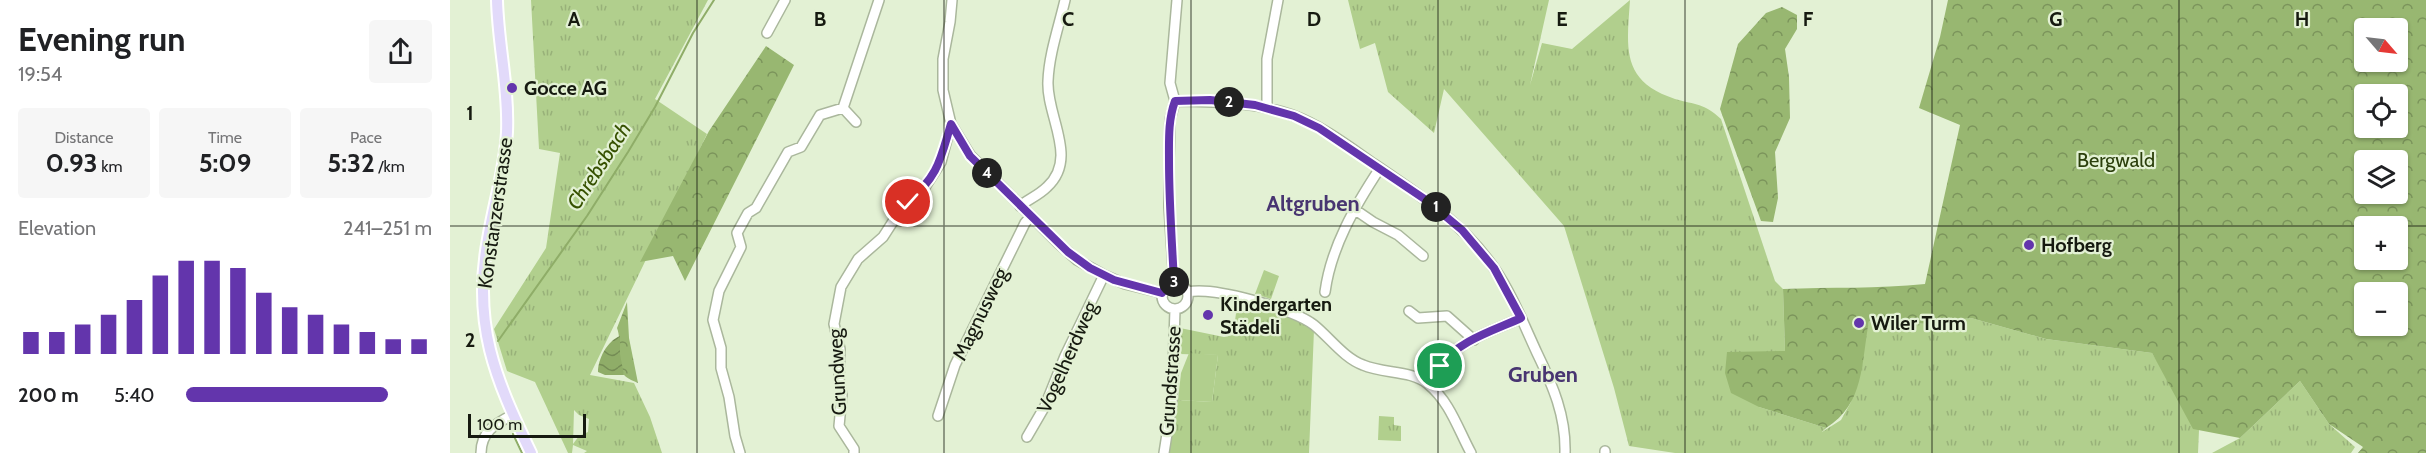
<!DOCTYPE html>
<html lang="en">
<head>
<meta charset="utf-8">
<style>
	:root { --surface:#fff; --page:#f6f6f6; --text:#202124; --muted:#757577; --accent:#6335ac }
	body { margin:0; font-family:Cabin,sans-serif; background:var(--page); color:var(--text); height:100vh; display:flex; flex-direction:column; font-size:22px; white-space:nowrap }
	* { box-sizing:border-box; margin:0 }
	p { font-size:20px; color:var(--muted) }
	.icon { flex:none; width:33px; height:33px; fill:none; stroke:currentColor; stroke-width:2; stroke-linecap:round; stroke-linejoin:round }
	.map { position:relative; flex:1; overflow:hidden }
	.sheet { display:flex; flex-direction:column; background:var(--surface); width:450px }
	.sheet>* { flex:none }
	.needle { width:39px; rotate:118deg }
	.fabs { position:absolute; left:1904px; top:18px; display:grid; gap:12px }
	.fabs a { display:grid; place-items:center; width:54px; height:54px; border-radius:6px; background:var(--surface); box-shadow:0 2px 4px #0004; font-size:30px }
	.scale { position:absolute; left:18px; bottom:15px; width:118px; box-sizing:border-box; padding-left:6px; border:3px solid #161a10; border-top:0; font-size:16px; line-height:21px; white-space:nowrap; color:#161a10; -webkit-text-stroke:4px #e3f1d4; paint-order:stroke }
	.pin { position:absolute; display:grid; place-items:center; width:51px; height:51px; color:#fff; margin:-26px; border:3px solid #fff; border-radius:50%; box-shadow:0 2px 6px #0007 }
	.km { position:absolute; width:30px; height:30px; margin:-15px; border-radius:50%; background:#222; color:#fff; font-size:16px; line-height:30px; text-align:center }
	.round { display:grid; place-items:center; flex:none; width:63px; height:63px; border-radius:6px; background:var(--page) }
	.summary { display:flex; align-items:center; justify-content:space-between; height:102px; padding:0 18px }
	h1 { font-size:33px; font-weight:800; line-height:45px }
	.metrics { display:grid; grid-template-columns:repeat(3,1fr); gap:9px; height:102px; padding:6px 18px }
	.metrics div { display:grid; align-content:center; border-radius:6px; background:var(--page); text-align:center }
	.metrics b { font-size:26px; font-weight:800 }
	.metrics small { font-size:16px; font-weight:400 }
	.metrics p { font-size:16px }
	.chart { height:168px; padding:12px 18px }
	.chart p { display:flex; justify-content:space-between }
	.chart svg { width:100%; height:108px; margin-top:6px; stroke:var(--accent); stroke-width:6 }
	ul { padding:0 18px; list-style:none; font-size:20px }
	li { display:grid; grid-template-columns:96px 72px 1fr; align-items:center; height:45px }
	li i { height:15px; border-radius:8px; background:var(--accent) }
	main { display:flex; flex:1; min-height:0 }
	.map>svg:first-child { display:block }
	.grass { fill:url(#grass-tufts); fill-rule:evenodd }
	.forest { fill:url(#forest-crowns); fill-rule:evenodd }
	.garden { fill:#b1cf8d }
	.water { fill:url(#water-waves) }
	.lines { fill:none; stroke-linecap:round; stroke-linejoin:round }
	.stream { stroke:#8fad68; stroke-width:2 }
	.minor-casing { stroke:#aab79c; stroke-width:12 }
	.major-casing { stroke:#fff; stroke-width:14 }
	.minor { stroke:#fff; stroke-width:9 }
	.major { stroke:#e2dafa; stroke-width:10 }
	.route-casing { stroke:#fff; stroke-width:12 }
	.route { stroke:#6335ac; stroke-width:8 }
	.grid { fill:none; stroke:#161a10; stroke-width:1.5; stroke-opacity:0.55 }
	.poi-dot { fill:#6335ac; stroke:#e3f1d4; stroke-width:2 }
	.labels { text-anchor:middle; stroke-width:4.5; stroke-linejoin:round; paint-order:stroke }
	.poi-label { font-size:20px; font-weight:bold; fill:#161a10; stroke:#e3f1d4; text-anchor:start }
	.park-label { font-size:20px; fill:#2b3f0c; stroke:#e3f1d4 }
	.street-label { font-size:20px; fill:#161a10; stroke:#e3f1d4 }
	.water-label { font-size:21px; font-style:italic; fill:#365100; stroke:#e3f1d4 }
	.quarter-label { font-size:22px; font-weight:bold; fill:#483571; stroke:#e3f1d4 }
	.grid-label { font-size:20px; text-anchor:middle; font-weight:bold; fill:#161a10; stroke:#e3f1d4; stroke-width:4.5; stroke-linejoin:round; paint-order:stroke }
</style>
</head>
<body>
<main>
<section class="sheet">
<div class="summary"><div><h1>Evening run</h1><p>19:54</p></div><a class="round"><svg class="icon" aria-label="share" viewBox="0 0 24 24"><path d="M12 15V3M7 8l5-5 5 5M5 13v7h14v-7"/></svg></a></div>
<div class="metrics">
<div><p>Distance</p><b>0.93<small> km</small></b></div>
<div><p>Time</p><b>5:09</b></div>
<div><p>Pace</p><b>5:32<small> /km</small></b></div>
</div>
<div class="chart"><p><span>Elevation</span>241–251 m</p>
<svg viewBox="0 0 160 44" preserveAspectRatio="none"><path d="M5 44V35M15 44V35M25 44V32M35 44V28M45 44V22M55 44V12M65 44V6M75 44V6M85 44V9M95 44V19M105 44V25M115 44V28M125 44V32M135 44V35M145 44V38M155 44V38"/></svg>
</div>
<ul>
<li><b>200 m</b>5:40<i style="width:82%"></i></li>
</ul>
</section>
<div class="map">
<svg width="1976" height="453" viewBox="0 0 1976 453">
	<defs>
		<pattern id="grass-tufts" width="24" height="20" patternUnits="userSpaceOnUse" patternTransform="scale(1.5)"><rect width="24" height="20" fill="#b1cf8d"/><path d="M3 7l-1-3M5 7V3M7 7l1-3M15 17l-1-3M17 17v-4M19 17l1-3" fill="none" stroke="#98b179"/></pattern>
		<pattern id="forest-crowns" width="20" height="18" patternUnits="userSpaceOnUse" patternTransform="scale(1.5)"><rect width="20" height="18" fill="#98b771"/><path d="M2 6a3 3 0 1 1 6 0M12 15a3 3 0 1 1 6 0" fill="none" stroke="#7b945b"/></pattern>
		<pattern id="water-waves" width="16" height="10" patternUnits="userSpaceOnUse" patternTransform="scale(1.5)"><rect width="16" height="10" fill="#8fad68"/><path d="M0 5q4-4 8 0t8 0" fill="none" stroke="#748c54"/></pattern>
	</defs>
	<rect width="100%" height="100%" fill="#e3f1d4"/>
	<path class="grass" d="M81 0H258L205 99 257 134 140 375 184 383 200 417 212 453H134L137 451 123 445 122 453H118L85 382 57 371 44 329 96 248 110 153 89 149ZM124 410 129 415 139 419 138 432 129 436 123 444Z
		M898 0H1099L1080 85 1092 43 1122 49 1180 0C1177 47 1170 81 1225 99 1246 105 1254 103 1271 119L1325 281 1333 289 1335 351 1309 407 1376 428 1372 432 1391 420 1401 402 1419 321 1478 324 1521 318 1596 339 1702 353 1749 430 1748 453H1225L1179 446 1164 388 1114 226 994 89 984 133 938 92 925 43 910 49Z
		M814 270 829 276 821 299 805 294Z
		M788 299 835 312 864 330 859 453H718L728 400 762 402 768 355 729 354 730 328 774 337 783 335Z
		M1850 381 1879 424 1905 447 1901 453H1762L1790 438Z
		M929 416 944 417V425L951 426V441L928 440Z"/>
	<path class="forest" d="M1498 0H1976V453H1908L1913 447 1879 424 1850 381 1790 438 1743 429 1702 353 1596 339 1521 318 1478 324 1419 321C1411 363 1415 404 1376 428L1309 407 1281 393 1275 373 1277 352 1335 351 1333 289C1380 287 1428 289 1475 284L1510 125 1469 108 1490 37ZM1914 28H1947V62H1914ZM1914 94H1947V128H1914ZM1947 160V194H1914V160ZM1914 226H1947V260H1914ZM1914 292H1947V326H1914Z
		M1332 7 1347 15V29L1335 49 1339 77 1340 118 1325 152 1328 198 1323 222 1311 221 1270 109 1288 44 1316 13Z
		M316 46 344 65 235 281 223 256 190 262 259 131Z
		M177 302 179 338 188 383C184 381 178 379 175 376 167 368 172 340 167 328Z"/>
	<path class="garden" d="M739 353 768 355 762 402 728 400 731 373Z"/>
	<path class="water" d="M170 336V354L174 375H155L148 372C148 359 157 341 170 336Z"/>
	<g class="lines">
		<path class="stream" d="M48 341 137 216 178 152 205 107 243 33 264 0
			M63 434 72 453"/>
		<g class="minor-casing">
			<path id="minor" d="M502 0 500 22 493 59V90L501 124 520 155 608 243 627 260 654 275 675 284 712 293
				M317 33 335 0
				M725 101C766 102 803 101 842 115 872 126 898 146 924 164 968 194 1013 223 1044 268 1062 294 1074 325 1087 353 1103 386 1116 416 1115 453
				M817 107V59L828 0
				M406 122 393 108 429 0
				M570 206C579 199 589 195 597 187 629 158 596 116 598 81 599 54 609 26 615 0
				M904 209 923 222 948 235 973 256
				M724 282 719 207V158L720 120 725 101 720 83 727 0
				M712 296a13 13 0 1 1 26 0a13 13 0 1 1-26 0Z
				M738 292C763 286 844 309 864 325 880 338 894 358 913 365 934 374 961 370 978 384 1000 402 1008 429 1021 453
				M875 292C881 247 905 206 930 168
				M959 311 968 318 997 316 1024 340
				M990 366C1007 341 1045 330 1071 318
				M488 416 505 365 575 223 581 216
				M577 437 595 406 615 356 654 275
				M1155 451V453
				M31 453C31 432 45 424 62 415
				M290 453 285 436 279 397 271 368V348L263 320 269 291 291 247 287 233 298 213 306 208 338 152 351 147 370 115 393 108
				M404 453V449L389 426 392 395 389 379 390 349 384 324 391 287 408 259 433 237 453 206 475 187 491 162 501 124
				M714 453 722 402 725 309"/>
		</g>
		<g class="major-casing">
			<path id="major" d="M47 0C48 44 59 88 57 132 55 168 44 203 38 239 22 324 45 378 81 453"/>
		</g>
		<use href="#minor" class="minor"/>
		<use href="#major" class="major"/>
	</g>
	<g class="lines">
		<g class="route-casing">
			<path id="route" d="M458 202C489 175 490 160 501 124L520 156 618 252 640 268 664 280 712 293 716 286 724 282C722 242 719 202 719 161 719 140 718 120 725 101L760 100 805 105 844 116 869 128 976 200 1012 230 1044 268 1071 318C1045 330 1007 341 990 366"/>
		</g>
		<use href="#route" class="route"/>
	</g>
	<path class="grid" d="M247 0V453M494 0V453M741 0V453M988 0V453M1235 0V453M1482 0V453M1729 0V453M0 226H1914M1914 226H1947M1947 226H1976"/>
	<g class="poi-dot">
		<circle cx="62" cy="88" r="6"/>
		<circle cx="1579" cy="245" r="6"/>
		<circle cx="758" cy="315" r="6"/>
		<circle cx="1409" cy="323" r="6"/>
	</g>
	<g class="labels">
		<g class="poi-label">
			<text x="74" y="95">Gocce AG</text>
			<text x="1591" y="252">Hofberg</text>
			<text x="770" y="311">Kindergarten<tspan x="770" dy="23">Städeli</tspan></text>
			<text x="1421" y="330">Wiler Turm</text>
		</g>
		<g class="park-label">
			<text x="1666" y="167">Bergwald</text>
		</g>
		<g class="street-label">
			<text transform="translate(45 213) rotate(-82)" y="7">Konstanzerstrasse</text>
			<text transform="translate(530 314) rotate(-64)" y="7">Magnusweg</text>
			<text transform="translate(617 357) rotate(-66)" y="7">Vogelherdweg</text>
			<text transform="translate(387 372) rotate(-93)" y="7">Grundweg</text>
			<text transform="translate(720 381) rotate(-86)" y="7">Grundstrasse</text>
		</g>
		<g class="water-label">
			<text transform="translate(149 166) rotate(-57)" y="7">Chrebsbach</text>
		</g>
		<g class="quarter-label">
			<text x="863" y="211">Altgruben</text>
			<text x="1093" y="382">Gruben</text>
		</g>
	</g>
	<g class="grid-label">
		<text x="124" y="26">A</text>
		<text x="370" y="26">B</text>
		<text x="618" y="26">C</text>
		<text x="864" y="26">D</text>
		<text x="1112" y="26">E</text>
		<text x="1358" y="26">F</text>
		<text x="1606" y="26">G</text>
		<text x="1852" y="26">H</text>
		<text x="20" y="120">1</text>
		<text x="20" y="347">2</text>
	</g>
</svg>
<div class="fabs">
<a><svg class="needle" viewBox="-14 -14 28 28"><path d="M0-13l5 13h-10z" fill="#e53935"/><path d="M0 13l5-13h-10z" fill="#757577"/></svg></a>
<a><svg class="icon" aria-label="locate" viewBox="0 0 24 24"><circle cx="12" cy="12" r="6"/><path d="M12 2v4M12 18v4M2 12h4M18 12h4"/></svg></a>
<a><svg class="icon" aria-label="layers" viewBox="0 0 24 24"><path d="M12 4l9 5-9 5-9-5zM3 14l9 5 9-5"/></svg></a>
<a>+</a>
<a>−</a>
</div>
<div class="scale">100 m</div>
<div class="pin" style="left:990px;top:366px;background:#1e9e55"><svg class="icon" aria-label="arrive" viewBox="0 0 24 24"><path d="M6 21V4h12l-3 4 3 4H6"/></svg></div>
<div class="pin" style="left:458px;top:202px;background:#d93025"><svg class="icon" aria-label="check" viewBox="0 0 24 24"><path d="M5 12l5 5 9-10"/></svg></div>
<b class="km" style="left:986px;top:207px">1</b>
<b class="km" style="left:779px;top:102px">2</b>
<b class="km" style="left:724px;top:282px">3</b>
<b class="km" style="left:537px;top:173px">4</b>
</div>
</main>
</body>
</html>
